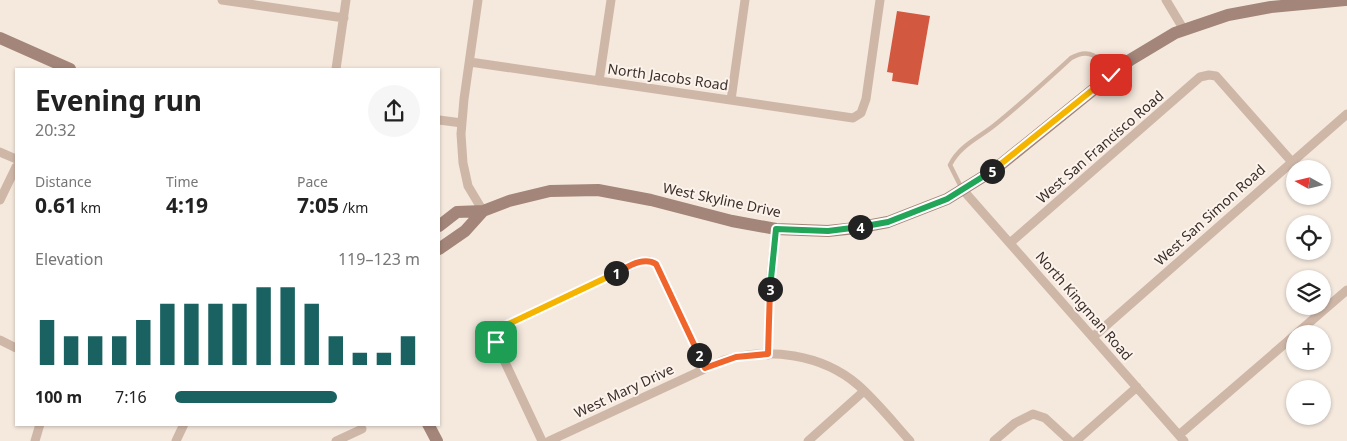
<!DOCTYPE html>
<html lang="en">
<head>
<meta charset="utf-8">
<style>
	:root { --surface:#fff; --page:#f6f6f6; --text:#222; --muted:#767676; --accent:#1a6261 }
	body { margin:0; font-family:"Noto Sans",sans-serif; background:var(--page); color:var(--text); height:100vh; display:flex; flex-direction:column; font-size:19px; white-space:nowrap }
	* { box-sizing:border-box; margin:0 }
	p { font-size:16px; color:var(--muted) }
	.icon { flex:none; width:28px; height:28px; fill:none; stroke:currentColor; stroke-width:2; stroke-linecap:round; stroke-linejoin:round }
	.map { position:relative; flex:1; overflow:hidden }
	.drawer { position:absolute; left:15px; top:68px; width:425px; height:358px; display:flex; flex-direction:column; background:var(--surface); border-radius:0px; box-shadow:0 1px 4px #0004 }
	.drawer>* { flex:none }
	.needle { width:32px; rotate:278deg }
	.fabs { position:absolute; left:1286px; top:160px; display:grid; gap:10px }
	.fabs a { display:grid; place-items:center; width:45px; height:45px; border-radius:50%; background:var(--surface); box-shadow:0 1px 4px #0004; font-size:25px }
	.pin { position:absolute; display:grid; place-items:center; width:42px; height:42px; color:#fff; margin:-21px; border-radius:10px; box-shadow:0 2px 8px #0006 }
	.km { position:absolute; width:25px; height:25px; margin:-12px; border-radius:50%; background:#222; color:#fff; font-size:14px; line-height:25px; text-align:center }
	.round { display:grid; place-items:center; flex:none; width:52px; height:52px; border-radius:26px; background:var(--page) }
	.summary { display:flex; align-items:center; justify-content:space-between; height:85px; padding:0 20px }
	h1 { font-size:28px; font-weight:700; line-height:38px }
	.stats { display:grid; grid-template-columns:repeat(3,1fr); gap:8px; height:85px; padding:5px 20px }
	.stats div { display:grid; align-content:center }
	.stats b { font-size:21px; font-weight:700 }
	.stats small { font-size:14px; font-weight:400 }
	.stats p { font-size:14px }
	.chart { height:140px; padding:10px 20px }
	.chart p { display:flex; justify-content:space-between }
	.chart svg { width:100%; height:90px; margin-top:5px; stroke:var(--accent); stroke-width:6 }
	ul { padding:0 20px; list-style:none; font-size:16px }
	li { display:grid; grid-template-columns:80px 60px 1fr; align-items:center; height:38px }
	li i { height:12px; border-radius:6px; background:var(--accent) }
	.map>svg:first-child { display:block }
	.building { fill:#d25840 }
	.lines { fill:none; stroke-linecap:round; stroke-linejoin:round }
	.lane { stroke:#cfb7a8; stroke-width:4.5 }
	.street { stroke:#cfb7a8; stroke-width:9 }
	.secondary { stroke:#a38579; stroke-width:12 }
	.split-1-casing { stroke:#fff; stroke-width:10 }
	.split-2-casing { stroke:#fff; stroke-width:10 }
	.split-3-casing { stroke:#fff; stroke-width:10 }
	.split-4-casing { stroke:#fff; stroke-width:10 }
	.split-5-casing { stroke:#fff; stroke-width:10 }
	.split-6-casing { stroke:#fff; stroke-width:10 }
	.split-1 { stroke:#f5b400; stroke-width:6 }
	.split-2 { stroke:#f0652b; stroke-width:6 }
	.split-3 { stroke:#f0652b; stroke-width:6 }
	.split-4 { stroke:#22a559; stroke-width:6 }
	.split-5 { stroke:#22a559; stroke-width:6 }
	.split-6 { stroke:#f5b400; stroke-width:6 }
	.labels { text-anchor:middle; stroke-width:4; stroke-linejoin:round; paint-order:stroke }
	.street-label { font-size:14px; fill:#3b2e29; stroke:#fcf3ec }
</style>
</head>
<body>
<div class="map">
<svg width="1347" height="441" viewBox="0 0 1347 441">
	<rect width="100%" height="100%" fill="#f5e9de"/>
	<path class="building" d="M897 11 930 16 918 85 892 81 893 73 887 72Z"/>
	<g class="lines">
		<path class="lane" d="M962 189 950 165C960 145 979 138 996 124 1022 103 1047 80 1071 58 1092 46 1099 59 1111 75"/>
		<path class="street" d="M222 0 344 18
			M478 0 464 99 461 134 463 163 468 186 483 211
			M1166 0 1184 30
			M470 62 853 118 861 113 866 99 880 0
			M336 69 346 0
			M599 81 611 0
			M731 100 745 0
			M439 120 462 123
			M0 152 16 159
			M963 190 1184 441
			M0 200 16 167
			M1010 243 1200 77 1209 75 1216 76 1292 162
			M1296 334 1347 290
			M1093 337 1347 114
			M0 340 16 348
			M768 355 770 282 776 229
			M1179 435 1295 335
			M35 441 40 424
			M176 441 184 424
			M336 441 362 429
			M542 441 496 343C495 336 496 333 500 328L639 262 649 261 656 264 705 368
			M549 441 724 360C769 347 822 354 858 385 877 402 893 422 910 441
			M808 441 864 391
			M994 441 1015 423 1033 414 1045 418 1070 441
			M1076 441 1137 387"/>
		<path class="secondary" d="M0 38 70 69
			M439 226 457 212 483 211 509 201 550 191 598 190 651 200 732 221 776 229 828 231 856 228 888 222 947 199 994 170 1130 60 1175 33 1228 15 1271 7 1345 0
			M439 249 465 231 483 211
			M428 424 437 441"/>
	</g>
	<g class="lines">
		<g class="split-1-casing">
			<path id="split-1" d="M496 342V333L500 328 616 273"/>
		</g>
		<g class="split-2-casing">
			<path id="split-2" d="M616 273C628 267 643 256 656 264L699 355"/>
		</g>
		<g class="split-3-casing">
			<path id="split-3" d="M699 355 705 368 736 357 768 354 770 289"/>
		</g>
		<g class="split-4-casing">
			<path id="split-4" d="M770 289 776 229 828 231 860 227"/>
		</g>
		<g class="split-5-casing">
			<path id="split-5" d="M860 227 888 222 947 199 992 171"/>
		</g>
		<g class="split-6-casing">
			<path id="split-6" d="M992 171 1111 75"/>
		</g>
		<use href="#split-1" class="split-1"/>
		<use href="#split-2" class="split-2"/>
		<use href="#split-3" class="split-3"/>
		<use href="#split-4" class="split-4"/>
		<use href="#split-5" class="split-5"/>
		<use href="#split-6" class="split-6"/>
	</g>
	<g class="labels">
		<g class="street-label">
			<text transform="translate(668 77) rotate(8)" y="5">North Jacobs Road</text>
			<text transform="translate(1100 147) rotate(-41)" y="5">West San Francisco Road</text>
			<text transform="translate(722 200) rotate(12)" y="5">West Skyline Drive</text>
			<text transform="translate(1210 215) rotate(-42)" y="5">West San Simon Road</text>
			<text transform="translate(1084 306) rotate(49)" y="5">North Kingman Road</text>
			<text transform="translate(624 391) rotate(-25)" y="5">West Mary Drive</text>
		</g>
	</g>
</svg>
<div class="fabs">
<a><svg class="needle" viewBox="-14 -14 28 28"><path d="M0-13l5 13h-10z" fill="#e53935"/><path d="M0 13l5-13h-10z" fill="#767676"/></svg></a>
<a><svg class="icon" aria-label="locate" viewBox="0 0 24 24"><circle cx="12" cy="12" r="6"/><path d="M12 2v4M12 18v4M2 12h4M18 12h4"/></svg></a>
<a><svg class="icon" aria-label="layers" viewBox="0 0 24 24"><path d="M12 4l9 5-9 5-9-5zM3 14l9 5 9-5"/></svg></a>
<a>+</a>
<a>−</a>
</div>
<div class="pin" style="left:496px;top:342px;background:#1e9e55"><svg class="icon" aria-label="arrive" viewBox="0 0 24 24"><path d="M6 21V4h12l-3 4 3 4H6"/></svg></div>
<div class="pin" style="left:1111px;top:75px;background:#d93025"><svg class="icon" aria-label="check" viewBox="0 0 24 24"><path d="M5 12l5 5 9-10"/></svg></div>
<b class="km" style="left:616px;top:273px">1</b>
<b class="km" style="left:699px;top:355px">2</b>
<b class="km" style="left:770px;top:289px">3</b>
<b class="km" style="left:860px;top:227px">4</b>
<b class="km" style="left:992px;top:171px">5</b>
<section class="drawer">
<div class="summary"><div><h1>Evening run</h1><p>20:32</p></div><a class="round"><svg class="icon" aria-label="share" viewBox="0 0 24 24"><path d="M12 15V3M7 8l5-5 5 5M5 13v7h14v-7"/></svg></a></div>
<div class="stats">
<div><p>Distance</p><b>0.61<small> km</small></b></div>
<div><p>Time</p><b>4:19</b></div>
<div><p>Pace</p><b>7:05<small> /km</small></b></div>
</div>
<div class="chart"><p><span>Elevation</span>119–123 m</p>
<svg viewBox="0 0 160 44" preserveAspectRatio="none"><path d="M5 44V22M15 44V30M25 44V30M35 44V30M45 44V22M55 44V14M65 44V14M75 44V14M85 44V14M95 44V6M105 44V6M115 44V14M125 44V30M135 44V38M145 44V38M155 44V30"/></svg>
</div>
<ul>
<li><b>100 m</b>7:16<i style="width:66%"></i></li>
</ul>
</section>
</div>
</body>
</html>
